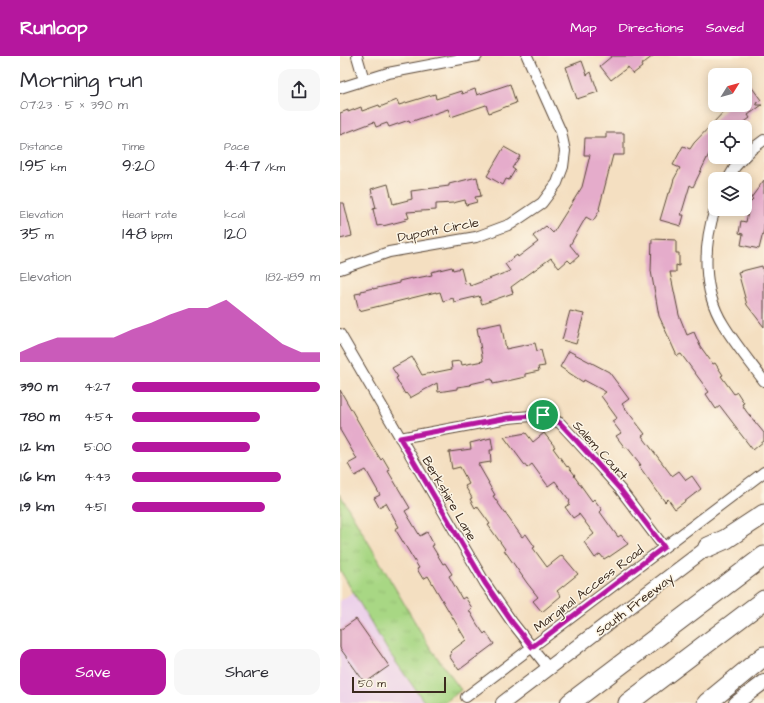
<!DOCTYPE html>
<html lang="en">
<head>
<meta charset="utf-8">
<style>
	:root { --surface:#fff; --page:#f7f7f7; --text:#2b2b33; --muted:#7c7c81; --accent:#b5179e }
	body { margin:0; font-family:"Architects Daughter",sans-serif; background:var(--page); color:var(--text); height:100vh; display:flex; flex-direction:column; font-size:15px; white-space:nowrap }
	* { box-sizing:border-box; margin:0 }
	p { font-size:13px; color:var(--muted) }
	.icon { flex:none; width:22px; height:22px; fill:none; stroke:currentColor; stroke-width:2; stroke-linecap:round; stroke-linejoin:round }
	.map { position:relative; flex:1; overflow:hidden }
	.side { display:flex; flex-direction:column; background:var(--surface); width:340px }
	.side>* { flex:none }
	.needle { width:26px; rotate:53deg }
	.controls { position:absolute; left:368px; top:12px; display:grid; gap:8px }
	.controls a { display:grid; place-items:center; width:44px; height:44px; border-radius:8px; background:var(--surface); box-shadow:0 2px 10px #0003; font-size:20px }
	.scale { position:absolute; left:12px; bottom:10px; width:94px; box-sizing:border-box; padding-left:4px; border:2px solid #3b2a1e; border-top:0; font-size:11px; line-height:14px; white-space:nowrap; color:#3b2a1e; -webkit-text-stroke:3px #fcf5e5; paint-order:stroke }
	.pin { position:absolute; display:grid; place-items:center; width:34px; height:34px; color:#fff; margin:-17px; border:2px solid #fff; border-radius:50%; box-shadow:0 1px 4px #0007 }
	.round { display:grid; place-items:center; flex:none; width:42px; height:42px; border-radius:12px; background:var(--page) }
	.summary { display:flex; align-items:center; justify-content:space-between; height:68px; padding:0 20px }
	h1 { font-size:22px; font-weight:600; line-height:30px }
	.figures { display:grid; grid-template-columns:repeat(3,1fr); gap:6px; height:68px; padding:4px 20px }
	.figures div { display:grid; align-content:center }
	.figures b { font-size:17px; font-weight:600 }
	.figures small { font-size:11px; font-weight:400 }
	.figures p { font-size:11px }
	.chart { height:112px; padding:8px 20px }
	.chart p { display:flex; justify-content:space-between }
	.chart svg { width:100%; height:72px; margin-top:4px; fill:var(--accent); opacity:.7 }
	.cta { display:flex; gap:8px; margin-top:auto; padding:8px 20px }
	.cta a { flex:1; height:46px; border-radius:12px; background:var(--accent); color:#fff; font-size:16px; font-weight:600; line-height:46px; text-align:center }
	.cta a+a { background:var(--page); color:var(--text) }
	ul { padding:0 20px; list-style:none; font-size:13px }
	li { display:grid; grid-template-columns:64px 48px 1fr; align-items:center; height:30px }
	li i { height:10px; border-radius:5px; background:var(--accent) }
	header { display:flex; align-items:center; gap:24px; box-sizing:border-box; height:56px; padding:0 20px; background:var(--accent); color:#fff }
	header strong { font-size:19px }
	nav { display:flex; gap:22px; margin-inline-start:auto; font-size:14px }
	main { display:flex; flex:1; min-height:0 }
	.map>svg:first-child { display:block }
	.built { fill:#ecd1ea }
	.grass { fill:url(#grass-tufts); stroke:#728051 }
	.building { fill:#e5accb }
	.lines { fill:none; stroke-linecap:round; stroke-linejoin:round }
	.street-casing { stroke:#574536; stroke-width:12 }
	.secondary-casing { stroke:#574536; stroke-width:16 }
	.highway-casing { stroke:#574536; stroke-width:21 }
	.street { stroke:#fff; stroke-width:10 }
	.secondary { stroke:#fff; stroke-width:14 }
	.highway { stroke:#fff; stroke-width:19 }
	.route-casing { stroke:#fff; stroke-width:8 }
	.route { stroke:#b5179e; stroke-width:5 }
	.labels { text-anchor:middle; stroke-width:3; stroke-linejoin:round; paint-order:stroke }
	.street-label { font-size:13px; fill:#3b2a1e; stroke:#fcf5e5 }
</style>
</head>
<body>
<header>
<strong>Runloop</strong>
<nav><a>Map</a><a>Directions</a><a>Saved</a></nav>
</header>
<main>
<section class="side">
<div class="summary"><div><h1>Morning run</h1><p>07:23 · 5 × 390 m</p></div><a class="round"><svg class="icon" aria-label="share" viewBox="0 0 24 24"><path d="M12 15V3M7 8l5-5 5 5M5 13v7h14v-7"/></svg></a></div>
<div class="figures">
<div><p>Distance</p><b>1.95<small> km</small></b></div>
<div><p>Time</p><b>9:20</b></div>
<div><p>Pace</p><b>4:47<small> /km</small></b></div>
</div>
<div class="figures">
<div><p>Elevation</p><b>35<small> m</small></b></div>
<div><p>Heart rate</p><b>148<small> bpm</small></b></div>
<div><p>kcal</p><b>120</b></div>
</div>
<div class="chart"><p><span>Elevation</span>182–189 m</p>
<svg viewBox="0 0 160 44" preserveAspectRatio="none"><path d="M0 44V38L10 33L20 29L30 29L40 29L50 29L60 24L70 20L80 15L90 11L100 11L110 6L120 15L130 24L140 33L150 38L160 38V44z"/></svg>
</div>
<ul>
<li><b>390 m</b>4:27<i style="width:100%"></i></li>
<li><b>780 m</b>4:54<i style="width:68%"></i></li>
<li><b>1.2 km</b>5:00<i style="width:63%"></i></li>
<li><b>1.6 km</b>4:43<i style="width:79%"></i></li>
<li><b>1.9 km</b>4:51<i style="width:71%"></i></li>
</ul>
<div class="cta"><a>Save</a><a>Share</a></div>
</section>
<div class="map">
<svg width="424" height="647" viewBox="0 0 424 647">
	<defs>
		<pattern id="grass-tufts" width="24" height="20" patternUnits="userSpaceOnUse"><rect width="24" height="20" fill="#a8d784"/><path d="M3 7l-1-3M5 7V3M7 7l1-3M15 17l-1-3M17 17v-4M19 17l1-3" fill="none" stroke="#92b972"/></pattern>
	</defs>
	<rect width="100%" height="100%" fill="#fcf5e5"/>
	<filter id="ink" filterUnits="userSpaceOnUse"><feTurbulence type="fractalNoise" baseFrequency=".025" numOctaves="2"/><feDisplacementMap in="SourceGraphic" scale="8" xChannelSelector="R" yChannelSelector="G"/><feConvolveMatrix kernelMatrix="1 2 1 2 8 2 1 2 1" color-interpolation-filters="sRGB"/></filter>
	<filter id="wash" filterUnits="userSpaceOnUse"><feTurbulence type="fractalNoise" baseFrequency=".012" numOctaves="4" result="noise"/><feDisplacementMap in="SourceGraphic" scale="16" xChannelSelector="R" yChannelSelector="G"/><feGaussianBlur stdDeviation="0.9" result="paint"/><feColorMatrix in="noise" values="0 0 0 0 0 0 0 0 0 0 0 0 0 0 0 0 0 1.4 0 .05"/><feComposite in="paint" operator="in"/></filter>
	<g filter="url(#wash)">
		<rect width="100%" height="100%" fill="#f4dfc1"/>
		<path class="built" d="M13 536 48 595 85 647H0V545Z"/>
		<path class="grass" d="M0 438 89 590 121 634 104 647H85L48 595 0 514Z"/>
		<g id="blocks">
			<path class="building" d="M272 0H313L301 9 302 11 293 18 288 11 271 24 260 10Z
				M242 5 247 19 251 16 258 36 237 43 226 11Z
				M405 22 421 44 416 47 417 49H422L408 59 410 62 398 71H375V91L370 96 353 131 350 129 341 159H344L341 170 320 164 328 137H330L334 123 340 112 333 109 343 90 350 93 354 87 390 49H405Z
				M170 28 176 47 149 57 146 49 111 61 108 53 70 66 69 64 49 71 47 67 36 71 34 66 0 79V57L8 54V56L21 51 22 55 39 49 40 51 57 44 59 49 95 38 96 43 121 35 122 38 135 33 137 39Z
				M266 77H284V99H273L259 153 260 154 253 165 246 161 230 189 239 200 231 207 228 204 219 212 211 202 171 231 173 237 142 248 139 240 114 246 113 242 103 245 100 236 96 237V236L19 255 15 238 21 237V235L33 232V233L59 227V225L72 222V223L92 219 91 216 112 211 113 214 121 212 125 228 129 227 130 230 170 215 165 208 177 199 178 201 198 186 193 180 206 170 213 177 242 131 250 99H244L245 82H266Z
				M164 91 180 100 172 112 175 114 169 124 166 123 163 129 147 120Z
				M137 121 141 140 135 141 137 146 126 149 125 144 113 147 96 148V154L67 156 69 162 65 163 66 164 43 170V169L37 170 33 153 36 152 31 133 48 128 53 148 72 143 71 135 109 130V128Z
				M424 124V173L419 193 401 189 403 178 399 177 401 165 406 166 410 146 413 143 411 142Z
				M0 147H4L12 180 0 183Z
				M312 183 336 184V197H339V210L336 209V216H330L339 259 347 279 354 276 360 290 373 308 375 307 383 319 381 320 394 338 397 336 404 347 402 348 406 355 424 377V385L413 394 396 372V371L380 350 376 353 366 338 369 336 341 298 337 300 319 260 311 215Z
				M422 210 424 219V271L407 249 398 216Z
				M230 255 244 258 236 288 222 284Z
				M161 267 166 293 195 287 197 295 201 294 205 310 198 311 199 315 185 318V321L163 326 153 328 152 323 130 328 131 329 117 331V333L98 336 97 327 70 342 66 337 65 338 56 322 58 321 52 312 72 301 82 319 112 313 111 306 121 305 122 309 143 305 137 272Z
				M229 295 269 316 289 343 282 348 305 378 302 380 332 420 339 415 346 424 352 420 361 433 335 453 328 443 325 446 299 410 301 409 287 391 285 392 276 380 281 377 272 365 277 362 261 340 266 336 244 324 243 326 220 311Z
				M0 334 34 393 41 404 43 402 50 414 48 415 70 452 65 455 80 480 87 476 94 489 92 490 103 508 105 507 112 518 109 520 122 543 125 541 132 552 129 554 137 568 144 578 146 576 154 588 119 614 109 600 111 597 110 596 126 584 88 520 83 523 77 513 79 512 55 473 59 471 46 447 39 451 34 442 40 439 26 414 15 420 8 408 17 403 0 374Z
				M186 377 193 386 204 377 215 391 213 392 227 411 228 410 235 419 234 420 252 445 254 443 262 454 260 456 278 481 281 479 288 488 269 501V500L264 503 260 498 255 502 244 486 254 478 239 458 233 462 225 451 230 448 229 446 230 445 215 425 208 430 192 408 187 412 164 381Z
				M151 382 153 394H150L151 406 138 408 149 427H148L155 439 153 440 182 481 186 478 195 491 193 492 207 511 222 499 238 518 217 535 221 540 202 556 193 545 198 541 187 527 164 494 165 493 148 469 150 468 137 450 135 452 130 443 132 442 125 430 129 428 120 411 112 413 109 396 131 393 130 387Z
				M16 563 49 610 25 627 0 592V574Z"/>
		</g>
	</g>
	<g filter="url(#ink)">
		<use href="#blocks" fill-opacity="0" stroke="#574536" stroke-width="1"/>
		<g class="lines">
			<g class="street-casing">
				<path id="street" d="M17 0 24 24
					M0 32 48 17 137 0
					M405 100 412 93 424 84
					M388 123 395 111 404 101
					M375 153C363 190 362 234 383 268 395 288 410 306 424 325
					M0 213 49 196 136 181 171 168 202 147 217 127 223 111 225 95 221 76 187 0
					M0 278 145 527 172 566 209 613
					M60 382 168 362 203 359 220 367 234 382 280 433 324 491
					M126 641 424 416"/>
			</g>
			<g class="secondary-casing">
				<path id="secondary" d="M163 647 376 485
					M396 647 424 626"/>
			</g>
			<g class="highway-casing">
				<path id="highway" d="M368 491 386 483 424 458
					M230 647 424 500
					M288 647 424 544
					M367 647 424 600"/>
			</g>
			<use href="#street" class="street"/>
			<use href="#secondary" class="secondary"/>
			<use href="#highway" class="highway"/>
		</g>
	</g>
	<g class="lines" filter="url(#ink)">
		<g class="route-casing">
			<path id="route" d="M203 359 220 367 234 382 280 433 324 491 192 591 172 566 145 527 60 382 168 362Z"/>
		</g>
		<use href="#route" class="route"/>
	</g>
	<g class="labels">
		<g class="street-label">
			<text transform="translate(98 173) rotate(-11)" y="5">Dupont Circle</text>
			<text transform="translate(261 394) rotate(48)" y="5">Salem Court</text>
			<text transform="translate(110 442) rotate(60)" y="5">Berkshire Lane</text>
			<text transform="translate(248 532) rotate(-37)" y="5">Marginal Access Road</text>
			<text transform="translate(294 548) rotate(-37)" y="5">South Freeway</text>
		</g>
	</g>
</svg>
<div class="controls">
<a><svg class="needle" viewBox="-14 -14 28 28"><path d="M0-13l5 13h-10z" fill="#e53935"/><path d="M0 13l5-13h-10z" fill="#7c7c81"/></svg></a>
<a><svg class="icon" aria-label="locate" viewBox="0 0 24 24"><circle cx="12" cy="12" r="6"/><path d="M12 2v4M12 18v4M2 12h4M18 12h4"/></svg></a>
<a><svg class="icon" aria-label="layers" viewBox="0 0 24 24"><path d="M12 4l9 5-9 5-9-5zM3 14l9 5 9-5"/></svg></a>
</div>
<div class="scale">50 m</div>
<div class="pin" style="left:203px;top:359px;background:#1e9e55"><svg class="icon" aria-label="arrive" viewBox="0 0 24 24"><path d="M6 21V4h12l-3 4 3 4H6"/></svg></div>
</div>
</main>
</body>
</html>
